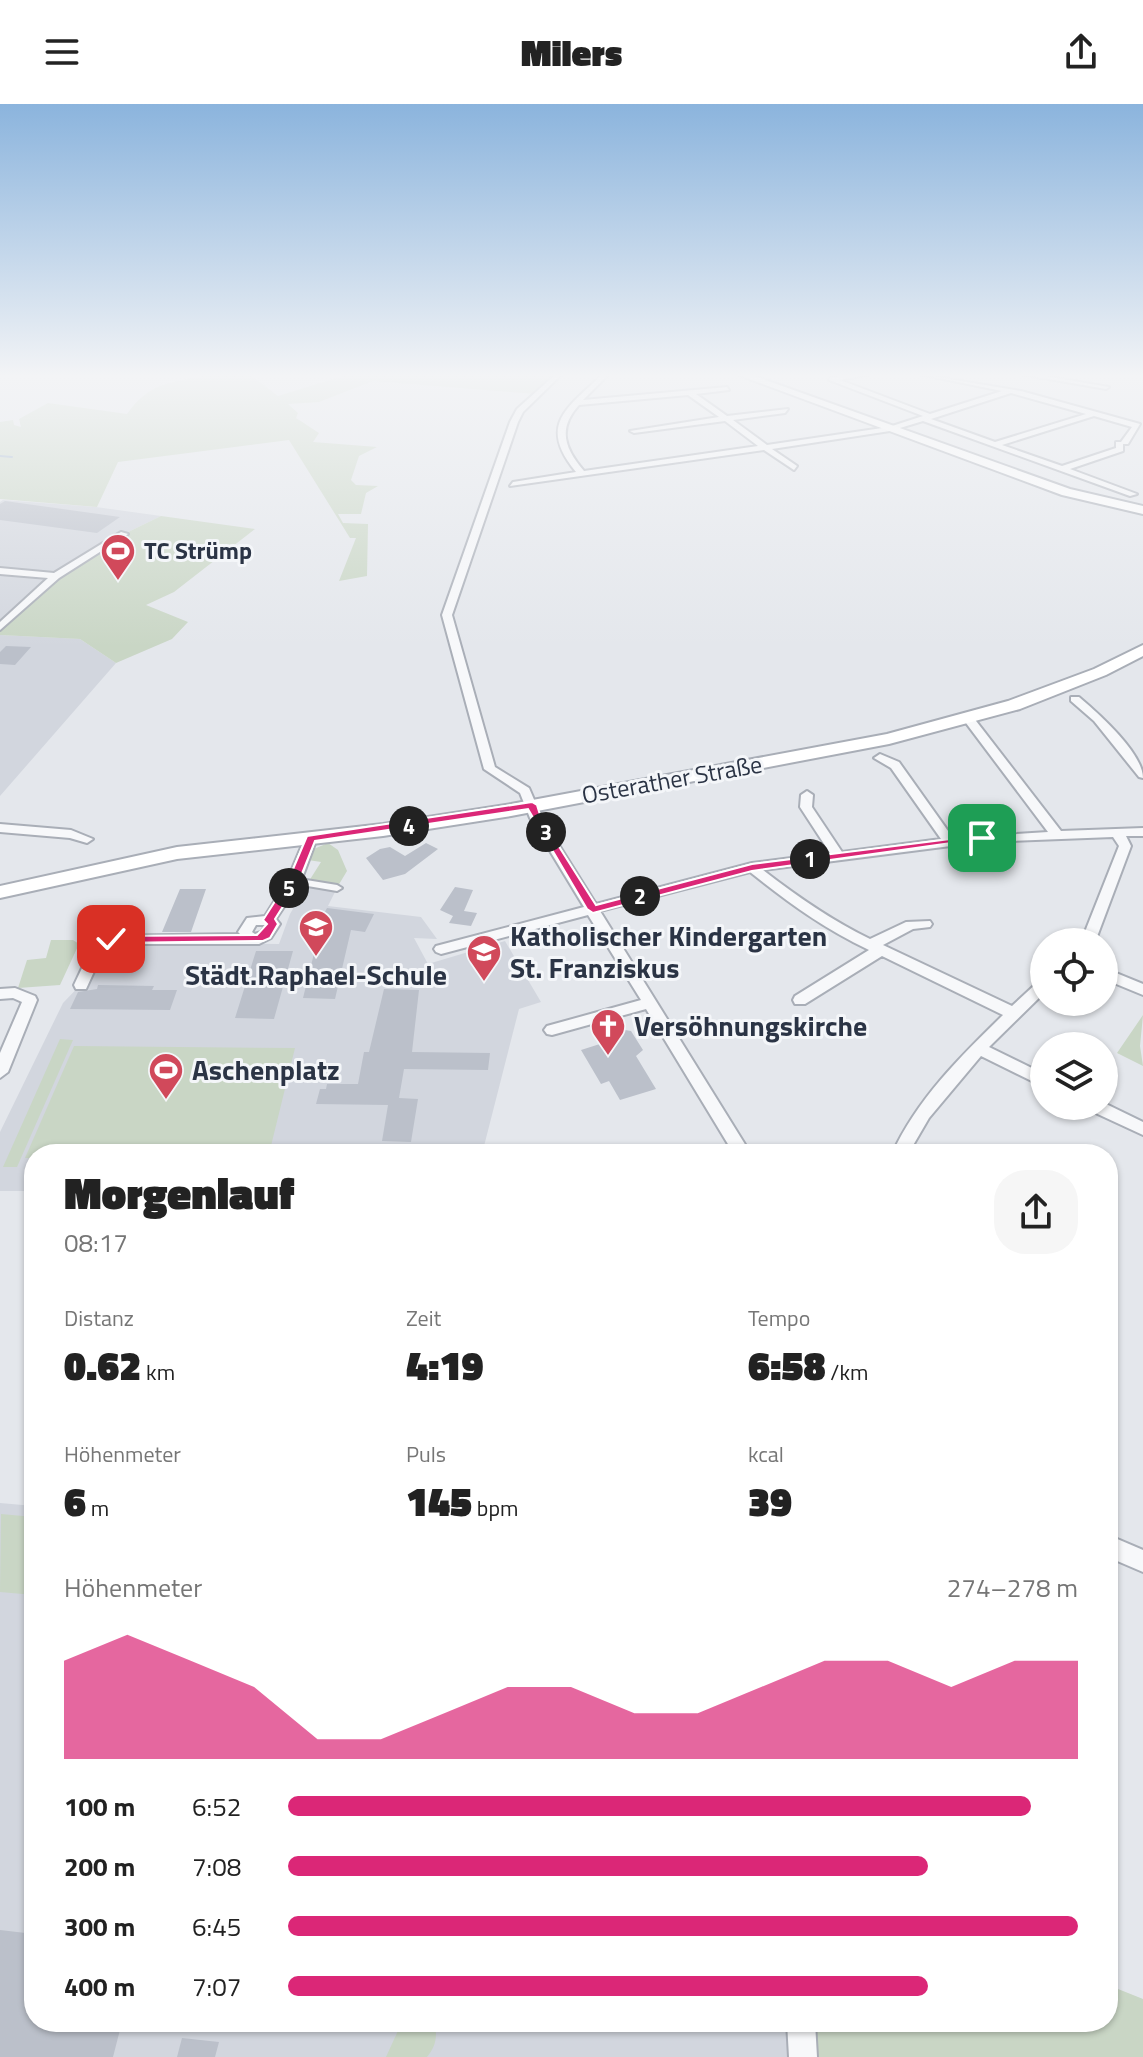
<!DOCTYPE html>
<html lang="de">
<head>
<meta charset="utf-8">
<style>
	:root { --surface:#fff; --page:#f6f6f6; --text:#222; --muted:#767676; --accent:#db2777 }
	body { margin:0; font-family:"Titillium Web",sans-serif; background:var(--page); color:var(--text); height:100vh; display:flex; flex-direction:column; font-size:30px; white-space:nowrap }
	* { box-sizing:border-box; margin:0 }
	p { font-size:26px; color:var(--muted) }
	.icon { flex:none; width:44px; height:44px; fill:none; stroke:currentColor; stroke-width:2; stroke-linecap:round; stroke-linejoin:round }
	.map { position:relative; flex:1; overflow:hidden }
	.sheet { position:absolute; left:24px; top:1040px; width:1094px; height:888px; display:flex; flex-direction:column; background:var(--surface); border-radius:32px; box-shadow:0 2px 6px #0004 }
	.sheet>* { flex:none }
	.buttons { position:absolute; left:1030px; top:824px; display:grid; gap:16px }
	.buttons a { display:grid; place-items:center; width:88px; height:88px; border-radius:50%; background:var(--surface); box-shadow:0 2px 6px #0004; font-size:40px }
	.pin { position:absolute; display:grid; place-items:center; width:68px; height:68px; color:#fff; margin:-34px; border-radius:16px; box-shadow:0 4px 12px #0006 }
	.km { position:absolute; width:40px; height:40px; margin:-20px; border-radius:50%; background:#222; color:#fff; font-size:22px; line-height:40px; text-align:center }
	.round { display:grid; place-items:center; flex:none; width:84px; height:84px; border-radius:32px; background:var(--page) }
	.head { display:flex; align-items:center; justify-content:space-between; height:136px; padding:0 40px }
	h1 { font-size:44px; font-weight:800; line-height:60px }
	.metrics { display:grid; grid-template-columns:repeat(3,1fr); gap:12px; height:136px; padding:8px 40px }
	.metrics div { display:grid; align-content:center }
	.metrics b { font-size:40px; font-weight:800 }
	.metrics small { font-size:22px; font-weight:400 }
	.metrics p { font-size:22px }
	.chart { height:224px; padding:16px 40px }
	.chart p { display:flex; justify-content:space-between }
	.chart svg { width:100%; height:144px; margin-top:8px; fill:var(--accent); opacity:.7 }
	ul { padding:0 40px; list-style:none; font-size:26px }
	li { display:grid; grid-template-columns:128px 96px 1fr; align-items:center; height:60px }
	li i { height:20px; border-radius:10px; background:var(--accent) }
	header { display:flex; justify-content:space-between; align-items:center; height:104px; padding:0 40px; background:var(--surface); font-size:36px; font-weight:800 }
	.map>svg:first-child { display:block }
	.built { fill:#d2d6de }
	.green { fill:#c9d6c5 }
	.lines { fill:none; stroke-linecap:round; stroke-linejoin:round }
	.stream { stroke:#9fb4cc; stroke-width:2 }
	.building { fill:#bbc0ca }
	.pedestrian-casing { stroke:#a9aeb7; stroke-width:4 }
	.minor-casing { stroke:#a9aeb7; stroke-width:4 }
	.secondary-casing { stroke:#a9aeb7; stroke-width:4 }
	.pedestrian { fill:#f7f8fa; fill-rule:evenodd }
	.minor { fill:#f7f8fa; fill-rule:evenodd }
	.secondary { fill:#fff; fill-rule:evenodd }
	.route { fill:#db2777; stroke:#fff; stroke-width:2 }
	.labels { text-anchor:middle; stroke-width:6; stroke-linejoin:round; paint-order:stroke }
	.far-poi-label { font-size:24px; font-weight:bold; fill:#2b3445; stroke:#f4f6f9; text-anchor:start }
	.far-street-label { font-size:24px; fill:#2b3445; stroke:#f4f6f9 }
	.poi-label { font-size:28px; font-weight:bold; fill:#2b3445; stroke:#f4f6f9; text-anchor:start }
</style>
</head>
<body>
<header><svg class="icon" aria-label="menu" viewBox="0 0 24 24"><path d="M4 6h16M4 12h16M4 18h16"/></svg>Milers<svg class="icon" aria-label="share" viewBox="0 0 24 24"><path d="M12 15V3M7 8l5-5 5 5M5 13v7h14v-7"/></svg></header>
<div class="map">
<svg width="1143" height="1953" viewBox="0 0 1143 1953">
	<rect width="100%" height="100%" fill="#e4e7ec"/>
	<path class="built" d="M3 396 96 403 161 412 124 430 0 523V398Z
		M0 531 80 535 116 559 0 692Z
		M307 781 336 786 328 802 421 813 437 835 414 834 428 860 505 837 541 898 519 905 482 1050H34V1087H0V1028L63 899 89 872 101 846 113 839 279 840 290 810Z
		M0 1399 34 1402V1918H784L787 1922V1953H0Z"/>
	<path class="green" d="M212 270H249L278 292 349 270H555L535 290 373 277 319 298 288 300 298 309 296 314 319 329 313 338 377 343 359 352 351 376 356 381 378 382 366 389 361 410H338L343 419 368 420 367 472 339 477 356 434H350L289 336 118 358 97 403 0 395V318L13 316 14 321 21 323 19 315 48 299 127 310C152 275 175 279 212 270Z
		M161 412 255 425 174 488 146 501 188 518 172 535 116 559 80 535 0 531V523L56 472 124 430Z
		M328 739 338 746 347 767 338 782 309 777 321 758 308 756 309 747Z
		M51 836H73L79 840 60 881 18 884 27 856 46 854Z
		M1143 911 1140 942 1143 962 1117 949Z
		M60 935 73 936 17 1063H3Z
		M74 942 295 944 269 1050H34V1054H25Z
		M1 1410 34 1413V1491L0 1488Z
		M1108 1881 1143 1895V1953H807L805 1918H1108Z
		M402 1918H434C438 1932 436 1942 427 1953H386Z"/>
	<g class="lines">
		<path class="stream" d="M0 352 12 353"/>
	</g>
	<path class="building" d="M5 397 120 413 97 429 0 416V400Z
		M6 542 31 543 15 561 0 560V548Z
		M426 739 438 745 405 770 383 776 366 754 380 745 390 743 405 752Z
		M455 783 473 786 464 807 477 809 471 822 449 819 453 812 440 806Z
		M180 785H206L191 828H162Z
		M327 804 374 810 365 828 351 826 335 895 303 894 322 817H320Z
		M256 847H293L274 915 235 914Z
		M98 881 154 882 152 886H177L170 906 70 905 78 888 97 885Z
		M384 885 419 886 412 948 490 949 488 966 404 965 399 994 418 995 411 1038 382 1037 388 1001 316 1000 320 985H326L327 980H358L364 948H369Z
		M625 926 631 927 643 946 636 952 656 985 620 996 609 977 601 980 581 946 603 939 601 936 606 935 604 932Z
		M0 1826 34 1830V1918H122L113 1953H0Z
		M182 1934 219 1938 215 1953H177Z"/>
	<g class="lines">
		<g class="pedestrian-casing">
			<path id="pedestrian" d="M294 774 337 781 342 784 337 787 290 779V775Z"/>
		</g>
		<g class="minor-casing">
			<path id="minor" d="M556 270H562L523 308 518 318 452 511 495 663 529 684 542 714 596 800 752 759 830 749 800 703 801 691 807 687 813 691 812 703 842 748 941 735 891 664 874 654 880 650 899 658 953 734 1048 728 963 615 973 613 1061 727 1143 724V732H1126L1131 742 1095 838H1081L1119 742 1113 733 982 738 763 766C798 793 831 816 870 835L906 818 930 817 932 820 930 823 913 825 883 841 1012 902 1039 877 1044 876V889L989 943 1044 970V983L981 952 929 1014 908 1050H892C917 995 961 952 1003 911L882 852 805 900H795L793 896 795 892 869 846C823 824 789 799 750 768L600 807 751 1050H734L646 905 552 931 547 930 544 926 547 922 641 896 588 811 441 850 436 848 434 845 436 842 584 803 530 714 520 689 484 665 442 511 510 318 517 305Z
				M603 270H609L583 296 727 283 729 286 696 290 727 312 788 305 785 309 733 316 767 341 889 323 923 312 829 276 831 273 871 270 840 276 930 310 1002 287 919 270 1021 287 1140 320 1128 340H1123V347L1070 365 1137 390 1130 392 923 317 890 327 772 345 797 362 794 366 764 346 510 382 513 378 576 368C537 321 567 304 603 270ZM1011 289 1086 310 995 338 931 315ZM688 291 719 313 630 327 634 329 725 317 758 342 584 367C565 345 557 325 579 301ZM1094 312 1132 323 1121 338H1116V344L1062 362 1002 341Z
				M1020 270H1033L1109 283 1106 285Z
				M121 428 128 430 59 474 0 526V518L48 474 0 470V464L54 469Z
				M1071 593H1079C1098 609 1143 649 1143 674L1139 673 1094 617 1071 597Z
				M0 720 71 726 93 735 87 739 70 734 0 728Z
				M311 730 317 734 301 777 276 815 280 820 271 834 259 840H114L102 850 86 885H76L74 881 91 845 106 832 240 830 238 828 247 814 265 812 287 777 305 734ZM256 821H266L261 828 255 830 252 828Z
				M1104 864 1143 880V891L1104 875Z
				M15 884 35 892 37 896 8 968 0 974V949L22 898 13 894 0 895V885Z
				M1104 999 1143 1018V1031L1089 1006 1087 1002H1104Z
				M1108 1431 1143 1446V1468L1108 1453Z
				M787 1918H815L817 1953H789Z"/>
		</g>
		<g class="secondary-casing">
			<path id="secondary" d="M736 270H749L1070 385 1143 402V410L1062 391Z
				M1143 541V552L1106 571 1020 605 889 640 511 712 383 732 177 755 0 794V782L177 743 383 720 511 700 887 630 1008 597 1094 565Z"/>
		</g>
		<use href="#pedestrian" class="pedestrian"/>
		<use href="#minor" class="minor"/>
		<use href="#secondary" class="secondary"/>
	</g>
	<linearGradient id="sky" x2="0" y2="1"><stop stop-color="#8bb4dd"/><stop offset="0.5" stop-color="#f3f4f6"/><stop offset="1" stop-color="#f3f4f6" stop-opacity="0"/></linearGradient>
	<rect width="1143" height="543" fill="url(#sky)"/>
	<path class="route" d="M532 698 537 701 541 714 596 801 752 760 982 731 987 734 752 767 593 809 587 805 528 705 315 737 299 777 275 815 278 820 270 834 263 837 111 839 105 835 111 832 257 831 267 820 263 816 288 777 307 732Z"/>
	<defs>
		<g id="stadium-pin" transform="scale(1.8)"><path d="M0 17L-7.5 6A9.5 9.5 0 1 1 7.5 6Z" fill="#d1495b" stroke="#f4f6f9"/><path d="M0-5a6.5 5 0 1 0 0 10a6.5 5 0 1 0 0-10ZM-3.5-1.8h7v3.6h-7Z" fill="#fff"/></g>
		<g id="school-pin" transform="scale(1.8)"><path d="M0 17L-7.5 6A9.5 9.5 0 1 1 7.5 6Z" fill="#d1495b" stroke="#f4f6f9"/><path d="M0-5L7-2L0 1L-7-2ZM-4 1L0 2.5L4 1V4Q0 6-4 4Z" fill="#fff"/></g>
		<g id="church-pin" transform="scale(1.8)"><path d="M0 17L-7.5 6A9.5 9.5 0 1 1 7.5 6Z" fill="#d1495b" stroke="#f4f6f9"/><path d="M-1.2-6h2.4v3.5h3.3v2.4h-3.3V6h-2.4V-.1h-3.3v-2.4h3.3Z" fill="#fff"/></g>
	</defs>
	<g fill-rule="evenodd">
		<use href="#stadium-pin" x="118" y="447"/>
		<use href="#school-pin" x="316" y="823"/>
		<use href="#school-pin" x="484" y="848"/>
		<use href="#church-pin" x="608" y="922"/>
		<use href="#stadium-pin" x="166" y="966"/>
	</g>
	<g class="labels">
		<g class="far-poi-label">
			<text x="144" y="455">TC Strümp</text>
		</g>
		<g class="far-street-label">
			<text transform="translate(672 676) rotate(-10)" y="8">Osterather Straße</text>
		</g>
		<g class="poi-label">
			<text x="510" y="842">Katholischer Kindergarten<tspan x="510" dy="32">St. Franziskus</tspan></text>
			<text x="316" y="881" text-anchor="middle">Städt.Raphael-Schule</text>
			<text x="634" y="932">Versöhnungskirche</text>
			<text x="192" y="976">Aschenplatz</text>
		</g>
	</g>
</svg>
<div class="buttons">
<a><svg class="icon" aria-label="locate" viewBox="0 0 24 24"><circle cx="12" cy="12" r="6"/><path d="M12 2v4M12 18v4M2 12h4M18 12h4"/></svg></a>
<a><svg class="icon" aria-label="layers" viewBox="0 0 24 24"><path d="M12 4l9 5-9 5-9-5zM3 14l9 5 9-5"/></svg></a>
</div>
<div class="pin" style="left:982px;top:734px;background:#1e9e55"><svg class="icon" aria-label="arrive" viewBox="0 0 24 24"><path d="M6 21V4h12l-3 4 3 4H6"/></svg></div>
<div class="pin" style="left:111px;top:835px;background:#d93025"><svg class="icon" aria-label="check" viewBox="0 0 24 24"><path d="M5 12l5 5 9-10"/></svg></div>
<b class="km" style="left:810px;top:755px">1</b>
<b class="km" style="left:640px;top:792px">2</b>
<b class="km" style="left:546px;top:728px">3</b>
<b class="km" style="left:409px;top:722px">4</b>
<b class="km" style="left:289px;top:784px">5</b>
<section class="sheet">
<div class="head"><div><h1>Morgenlauf</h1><p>08:17</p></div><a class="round"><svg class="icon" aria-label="share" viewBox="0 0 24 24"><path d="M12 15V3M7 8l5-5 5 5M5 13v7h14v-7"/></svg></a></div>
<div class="metrics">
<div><p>Distanz</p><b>0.62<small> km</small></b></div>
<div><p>Zeit</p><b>4:19</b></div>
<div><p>Tempo</p><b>6:58<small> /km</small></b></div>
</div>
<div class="metrics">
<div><p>Höhenmeter</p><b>6<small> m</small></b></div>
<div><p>Puls</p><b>145<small> bpm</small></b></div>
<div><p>kcal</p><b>39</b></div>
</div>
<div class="chart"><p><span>Höhenmeter</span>274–278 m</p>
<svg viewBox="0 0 160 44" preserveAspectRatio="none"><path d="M0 44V14L10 6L20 14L30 22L40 38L50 38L60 30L70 22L80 22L90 30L100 30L110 22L120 14L130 14L140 22L150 14L160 14V44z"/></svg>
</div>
<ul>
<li><b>100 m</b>6:52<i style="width:94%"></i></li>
<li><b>200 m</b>7:08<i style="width:81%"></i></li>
<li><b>300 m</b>6:45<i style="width:100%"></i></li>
<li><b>400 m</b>7:07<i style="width:81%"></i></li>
</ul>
</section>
</div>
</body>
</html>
